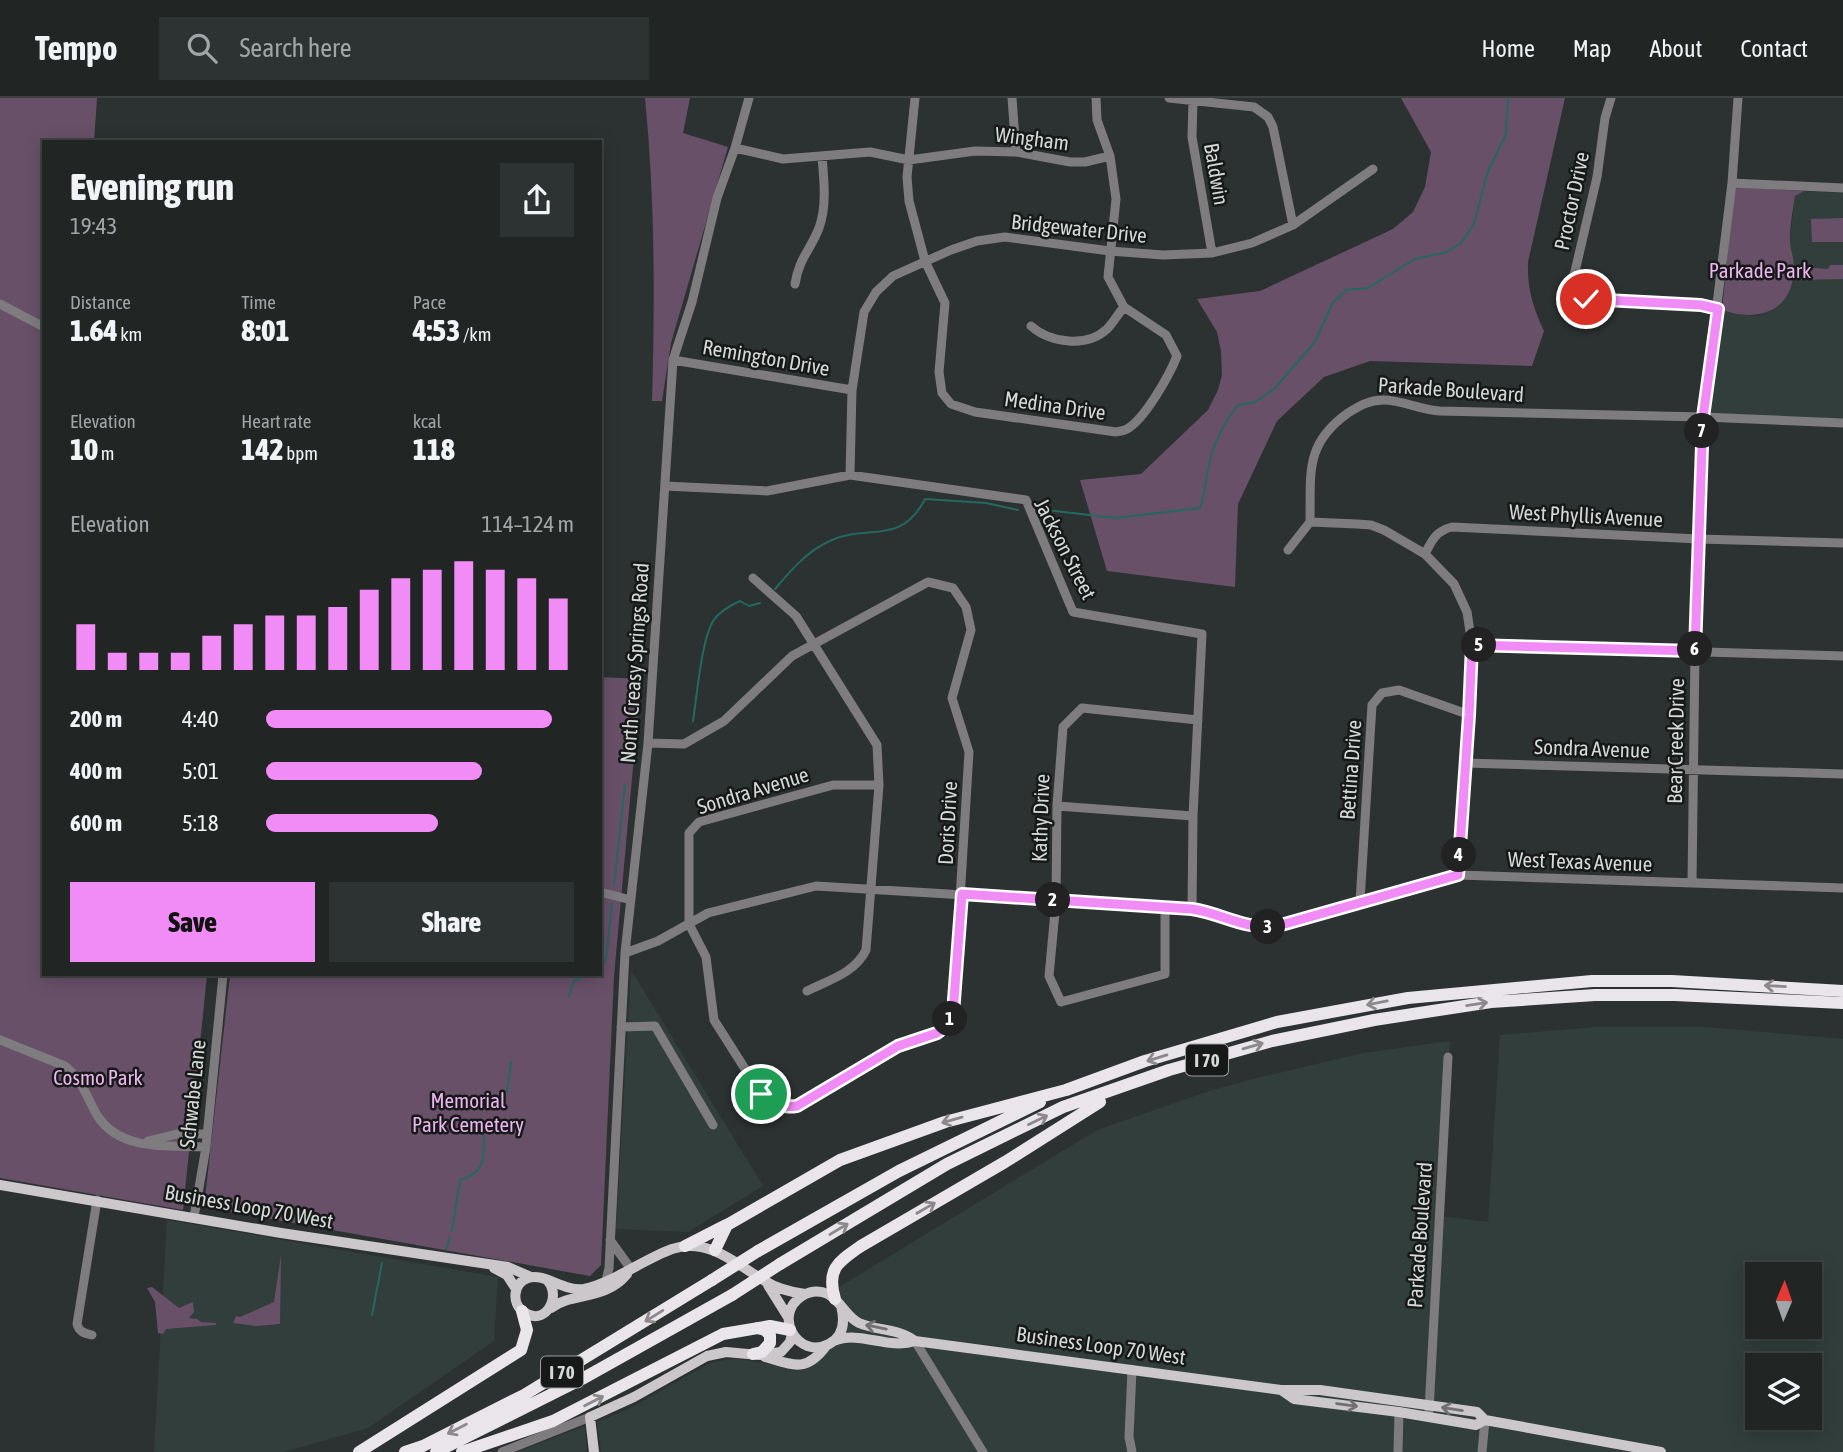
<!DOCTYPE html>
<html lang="en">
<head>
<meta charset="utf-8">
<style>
	:root { --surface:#212625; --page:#2d3232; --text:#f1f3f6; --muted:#a2a5a7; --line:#3e4342; --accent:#f18bf5 }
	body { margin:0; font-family:"Asap Condensed",sans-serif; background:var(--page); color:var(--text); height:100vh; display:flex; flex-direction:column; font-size:26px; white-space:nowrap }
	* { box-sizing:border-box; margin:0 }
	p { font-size:23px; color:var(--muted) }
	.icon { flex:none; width:38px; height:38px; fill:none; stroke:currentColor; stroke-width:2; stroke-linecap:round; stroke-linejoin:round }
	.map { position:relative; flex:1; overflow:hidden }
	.panel { position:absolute; left:42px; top:42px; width:560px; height:836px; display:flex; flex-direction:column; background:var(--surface); border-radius:0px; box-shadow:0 4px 18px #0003,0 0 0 2px var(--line) }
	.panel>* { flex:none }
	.needle { width:46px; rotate:2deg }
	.controls { position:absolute; left:1745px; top:1164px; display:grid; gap:14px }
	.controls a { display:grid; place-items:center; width:77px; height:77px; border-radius:0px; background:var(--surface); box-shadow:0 4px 18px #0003,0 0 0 2px var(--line); font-size:35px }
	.pin { position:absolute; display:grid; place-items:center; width:60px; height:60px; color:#fff; margin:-30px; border:4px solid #fff; border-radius:50%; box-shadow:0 2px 7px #0007 }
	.km { position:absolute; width:35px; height:35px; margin:-18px; border-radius:50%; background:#222; color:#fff; font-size:19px; line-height:35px; text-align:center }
	.round { display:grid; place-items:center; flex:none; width:74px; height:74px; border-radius:0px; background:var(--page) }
	.summary { display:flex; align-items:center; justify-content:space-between; height:119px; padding:0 28px }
	h1 { font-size:38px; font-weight:800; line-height:52px }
	.figures { display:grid; grid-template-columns:repeat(3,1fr); gap:10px; height:119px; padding:7px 28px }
	.figures div { display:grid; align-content:center }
	.figures b { font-size:30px; font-weight:800 }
	.figures small { font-size:19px; font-weight:400 }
	.figures p { font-size:19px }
	.chart { height:196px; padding:14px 28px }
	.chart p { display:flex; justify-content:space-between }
	.chart svg { width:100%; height:126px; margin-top:7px; stroke:var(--accent); stroke-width:6 }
	.cta { display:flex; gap:14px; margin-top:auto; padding:14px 28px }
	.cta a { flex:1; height:80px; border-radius:0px; background:var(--accent); color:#111; font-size:28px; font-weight:800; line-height:80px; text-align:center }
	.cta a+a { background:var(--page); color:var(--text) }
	ul { padding:0 28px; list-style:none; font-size:23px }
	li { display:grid; grid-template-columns:112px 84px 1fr; align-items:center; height:52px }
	li i { height:18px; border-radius:9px; background:var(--accent) }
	header { display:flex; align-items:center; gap:42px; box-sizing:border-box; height:98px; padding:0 35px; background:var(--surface); border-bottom:2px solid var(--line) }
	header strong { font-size:33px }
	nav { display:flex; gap:38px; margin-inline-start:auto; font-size:24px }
	.search { width:490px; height:63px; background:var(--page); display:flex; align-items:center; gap:18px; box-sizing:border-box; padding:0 24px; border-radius:0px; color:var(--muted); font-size:26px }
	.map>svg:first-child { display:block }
	.built { fill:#313e3c; fill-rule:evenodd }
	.green { fill:#685069 }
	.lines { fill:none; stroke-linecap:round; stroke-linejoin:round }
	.stream { stroke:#246960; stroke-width:2 }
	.minor { stroke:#7e7c7e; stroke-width:9 }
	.major { stroke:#cbc7cb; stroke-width:10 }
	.highway { stroke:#eae5ea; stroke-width:12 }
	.highway-bridge { stroke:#eae5ea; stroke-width:12 }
	.oneway { stroke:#8b898c }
	.oneway2 { stroke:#707072 }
	.route-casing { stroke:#fff; stroke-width:14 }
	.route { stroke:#f18bf5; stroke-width:9 }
	.labels { text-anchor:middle; stroke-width:5; stroke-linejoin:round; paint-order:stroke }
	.shield { fill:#161918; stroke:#9b9f9e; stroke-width:2 }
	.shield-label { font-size:19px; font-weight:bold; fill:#d4d8d7 }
	.street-label { font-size:21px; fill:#d4d8d7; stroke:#161918 }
	.park-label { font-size:21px; fill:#edb5ef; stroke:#161918 }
</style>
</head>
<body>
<header>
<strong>Tempo</strong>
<div class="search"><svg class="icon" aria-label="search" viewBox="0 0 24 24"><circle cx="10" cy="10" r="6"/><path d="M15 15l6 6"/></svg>Search here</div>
<nav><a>Home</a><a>Map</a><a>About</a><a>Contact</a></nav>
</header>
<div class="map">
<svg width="1843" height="1354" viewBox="0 0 1843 1354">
	<rect width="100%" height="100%" fill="#2c3231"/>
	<path class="built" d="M1804 93 1843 95V321L1708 316 1720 212 1754 218 1762 217 1780 207 1790 191 1794 180V169L1790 142 1795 97Z
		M631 872 763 1088 688 1134 616 1131Z
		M1594 929H1707L1843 941V1354H601L597 1324 630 1310 710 1265 735 1260 785 1269H803L829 1244 845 1216 839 1189 1097 1032 1209 993 1249 982 1363 955 1450 943 1440 1118 1488 1124 1500 937ZM1757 1176H1810V1228H1757ZM1757 1267H1810V1320H1757Z
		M167 1122 498 1179 494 1243 368 1330 284 1354H154Z
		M585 1328 587 1354H517Z"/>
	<path class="green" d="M0 0H97L94 44H44V877H207L183 1112 0 1080Z
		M645 0H690L683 35 728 49 671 245 662 303H652C655 202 655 101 645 0Z
		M1401 0H1565L1528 164C1527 190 1533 210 1544 233L1532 268 1370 263 1324 279 1277 323 1238 406 1235 489 1107 473 1080 382 1141 376 1208 312 1218 292 1222 277 1221 253 1217 234 1197 201 1260 193 1393 131 1413 114 1425 89 1431 54Z
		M1734 89 1804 93 1795 98C1793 112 1790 127 1790 141 1790 152 1795 162 1794 173 1791 215 1757 224 1722 212Z
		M1843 120V144H1812L1811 121Z
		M1830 167H1843V181L1799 182 1798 170 1801 169 1828 171Z
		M600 579 641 581 614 878 601 1167 590 1178 204 1109 230 877H600Z
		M281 1157 280 1226 256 1228 233 1225 236 1218 240 1219 274 1204Z
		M152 1189 179 1210 193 1204 194 1214 189 1220 197 1221 201 1224 216 1225V1227L166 1231 163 1236 158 1235 155 1204 147 1190Z"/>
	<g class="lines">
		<path class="stream" d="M1038 411 1115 420 1200 410C1205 397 1205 386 1208 372 1212 348 1223 326 1238 307L1255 304 1274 291 1315 244 1332 206 1346 192 1368 190 1415 161 1447 154 1461 145 1474 126 1487 76 1506 36 1508 0
			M775 491C791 472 808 452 832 442 868 426 901 448 925 401L986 405 1018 412
			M693 623C697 598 701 544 713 523 719 514 731 507 740 503L749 508 760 505
			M614 788 625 687
			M600 870 606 861 612 805
			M569 898 574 883 587 877
			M507 994 511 964
			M452 1133 460 1082C490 1074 482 1053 485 1027
			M446 1151 450 1139
			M372 1217 382 1165"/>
		<path class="minor" d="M915 0 907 79 909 103 925 163 945 205 939 274 942 295 951 306 975 314 1116 334C1120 333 1124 333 1127 331 1145 321 1170 276 1177 258L1166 237 1124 209 1108 179 1116 101 1110 58 1097 22 1096 0
			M1012 0 1016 54
			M1169 0 1254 9 1268 19 1273 29 1293 127
			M1611 0 1605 20 1597 79 1573 182 1575 194 1586 201 1701 207 1718 211
			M1193 2 1192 39 1212 155
			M735 50 783 61 870 54 909 62 975 53 1016 54 1070 64H1085L1110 58
			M1732 85 1843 90
			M795 186C799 160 810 153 819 130 827 108 824 82 822 59
			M0 206 44 229
			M1031 228C1050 245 1087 250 1107 231 1113 225 1118 216 1124 209
			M673 262 852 292
			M850 377 852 292 864 214 876 194 893 178 951 152 977 143 1005 139 1110 153 1163 157 1212 155 1252 145 1293 127 1373 71
			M665 388 767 393 850 377 1026 402 1073 514 1202 536 1193 718 1192 811
			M1310 424C1311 376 1304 346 1348 315 1359 308 1369 302 1383 302 1402 302 1421 312 1440 313L1703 319 1843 325
			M1310 424 1357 426 1371 427 1384 432 1425 456 1454 486 1467 514 1472 547 1470 617 1458 777
			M1288 452 1310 424
			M1425 456C1432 442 1436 433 1452 429L1699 441 1843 445
			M753 480 796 518 877 647 879 687 866 852C855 875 829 882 807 893
			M1472 547 1843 558
			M648 645 684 646 724 623 792 558 928 484 953 490 966 509 971 532 952 600 969 654 953 915 946 928 937 935 898 948 809 1002C790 1011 777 1011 761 996L714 922 706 859 689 826V735L699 724 833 687H879
			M1465 665 1843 676
			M1057 708 1193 718
			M1692 785 1695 553 1703 319 1732 85 1738 0
			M600 794 631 802
			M1360 804 1372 607 1382 595 1399 592 1470 617
			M1165 809V876L1061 904 1049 878 1056 803 1057 708 1063 629 1082 610 1198 622
			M625 855 658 843 708 815 816 788 1192 811 1208 814 1238 826 1255 830 1274 829 1458 777 1843 790
			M621 929 655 928 713 1027
			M0 942 65 968C82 981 87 1000 97 1017 120 1054 168 1047 206 1049
			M148 1043 177 1036H207
			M194 1119 206 1049 223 877
			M610 1142 631 1171
			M606 1183 609 1170 625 855 648 645 673 262 692 204 717 100 735 50 749 0
			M92 1237C84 1235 79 1234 77 1226L97 1102
			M915 1243 983 1354
			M1429 1313 1448 959
			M502 1354 590 1319
			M1132 1354 1129 1339 1132 1272
			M1398 1354 1399 1314
			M1482 1354 1485 1322"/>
		<path class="major" d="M0 1087 281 1135 508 1169 531 1179
			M494 1170 507 1177 516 1191
			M548 1183C562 1200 544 1229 524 1214 511 1206 513 1185 528 1180 543 1174 564 1194 584 1191 613 1185 644 1161 672 1151 709 1139 736 1166 765 1183 777 1191 790 1194 805 1196
			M768 1187 788 1219
			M841 1208C845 1223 844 1238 829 1246 798 1262 772 1217 802 1198 810 1193 819 1192 828 1196 841 1203 846 1219 859 1225 878 1233 898 1230 915 1243
			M551 1210C571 1194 605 1203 627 1176
			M834 1243C860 1232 888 1252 915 1243L1281 1292H1320L1477 1314 1485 1322
			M765 1259C793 1267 806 1275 826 1248
			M1281 1292 1294 1301 1399 1314 1476 1327 1485 1322 1661 1354
			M594 1354 590 1319 634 1299 707 1258 726 1254 759 1257 781 1254 790 1244 792 1236"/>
		<path class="highway" d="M685 1148 726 1127
			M715 1152 727 1127 840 1062 945 1024 1066 992 1145 963 1277 924 1408 900 1592 883H1672L1843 893
			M758 1153 899 1073 1040 1004
			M780 1166 947 1066 1063 1009 1169 972 1272 943 1374 922 1491 904 1595 897H1675L1843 905
			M835 1201C826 1171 838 1164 861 1148L1005 1064 1100 1004
			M753 1256 762 1254 770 1245V1237L765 1232 757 1230
			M359 1354 521 1252 527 1232 522 1213
			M405 1354 423 1348 524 1297 712 1182
			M436 1354 582 1281 732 1197
			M462 1354 553 1323 723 1236 770 1228 790 1232"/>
		<path class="highway-bridge" d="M712 1182 758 1153
			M732 1197 780 1166"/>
	</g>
	<defs><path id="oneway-shaft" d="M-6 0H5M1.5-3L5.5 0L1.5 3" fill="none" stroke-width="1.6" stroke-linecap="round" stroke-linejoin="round" transform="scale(1.75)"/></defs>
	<g class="oneway">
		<use href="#oneway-shaft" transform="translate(1775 888) rotate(-177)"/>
		<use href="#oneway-shaft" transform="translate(1377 905) rotate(169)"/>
		<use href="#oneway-shaft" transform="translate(1477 906) rotate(-9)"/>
		<use href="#oneway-shaft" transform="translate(1253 948) rotate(-16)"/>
		<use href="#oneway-shaft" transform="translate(1157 960) rotate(163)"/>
		<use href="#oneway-shaft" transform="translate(952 1022) rotate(164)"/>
		<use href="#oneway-shaft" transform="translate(1038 1022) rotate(-26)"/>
		<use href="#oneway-shaft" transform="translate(926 1110) rotate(-30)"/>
		<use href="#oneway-shaft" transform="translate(839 1131) rotate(-31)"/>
		<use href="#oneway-shaft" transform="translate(654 1218) rotate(148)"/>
		<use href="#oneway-shaft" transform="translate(594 1303) rotate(-27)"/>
		<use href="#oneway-shaft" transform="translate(457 1331) rotate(153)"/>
	</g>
	<g class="oneway2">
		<use href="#oneway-shaft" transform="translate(876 1229) rotate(-168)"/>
		<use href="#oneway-shaft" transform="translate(1347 1307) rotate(8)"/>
		<use href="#oneway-shaft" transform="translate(1452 1311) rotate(-171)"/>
	</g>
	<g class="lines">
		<g class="route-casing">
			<path id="route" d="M761 996C773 1007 781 1010 797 1008L898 948 937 935 946 928 953 915 962 796 1192 811C1223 816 1241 830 1274 829L1458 777 1469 617 1472 547 1695 553 1703 319 1718 211 1701 207 1586 201"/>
		</g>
		<use href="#route" class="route"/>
	</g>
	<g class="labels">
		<g class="shield">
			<rect x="1186" y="946.5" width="42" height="31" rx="5"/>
			<rect x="541" y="1258.5" width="42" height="31" rx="5"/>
		</g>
		<g class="shield-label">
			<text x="1207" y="969">I 70</text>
			<text x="562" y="1281">I 70</text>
		</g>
		<g class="street-label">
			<text transform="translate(1032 41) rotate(7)" y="7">Wingham</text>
			<text transform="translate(1216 76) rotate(80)" y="7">Baldwin</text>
			<text transform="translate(1572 103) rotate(-78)" y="7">Proctor Drive</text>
			<text transform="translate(1079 131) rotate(6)" y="7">Bridgewater Drive</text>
			<text transform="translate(766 260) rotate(10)" y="7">Remington Drive</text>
			<text transform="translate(1451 292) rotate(4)" y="7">Parkade Boulevard</text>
			<text transform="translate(1055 308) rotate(8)" y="7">Medina Drive</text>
			<text transform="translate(1586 418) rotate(3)" y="7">West Phyllis Avenue</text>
			<text transform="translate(1065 451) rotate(63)" y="7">Jackson Street</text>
			<text transform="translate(635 565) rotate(-86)" y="7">North Creasy Springs Road</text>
			<text transform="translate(1676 643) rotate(-89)" y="7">Bear Creek Drive</text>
			<text transform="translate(1592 651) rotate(2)" y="7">Sondra Avenue</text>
			<text transform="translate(1351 672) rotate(-86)" y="7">Bettina Drive</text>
			<text transform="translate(753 693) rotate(-17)" y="7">Sondra Avenue</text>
			<text transform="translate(1041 720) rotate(-88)" y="7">Kathy Drive</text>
			<text transform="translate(948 725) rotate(-87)" y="7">Doris Drive</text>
			<text transform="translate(1580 764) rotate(2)" y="7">West Texas Avenue</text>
			<text transform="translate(193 996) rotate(-84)" y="7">Schwabe Lane</text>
			<text transform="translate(249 1109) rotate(10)" y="7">Business Loop 70 West</text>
			<text transform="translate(1420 1137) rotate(-86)" y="7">Parkade Boulevard</text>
			<text transform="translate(1101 1248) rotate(8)" y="7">Business Loop 70 West</text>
		</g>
		<g class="park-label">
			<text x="1760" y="180">Parkade Park</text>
			<text x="98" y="987">Cosmo Park</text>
			<text x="468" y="1010">Memorial<tspan x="468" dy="24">Park Cemetery</tspan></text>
		</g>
	</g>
</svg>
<div class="controls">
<a><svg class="needle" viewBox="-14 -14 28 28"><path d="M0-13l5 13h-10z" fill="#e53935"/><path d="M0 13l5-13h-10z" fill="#a2a5a7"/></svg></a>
<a><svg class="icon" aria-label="layers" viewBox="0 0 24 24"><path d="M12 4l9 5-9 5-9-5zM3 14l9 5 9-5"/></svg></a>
</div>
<div class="pin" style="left:761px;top:996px;background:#1e9e55"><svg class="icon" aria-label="arrive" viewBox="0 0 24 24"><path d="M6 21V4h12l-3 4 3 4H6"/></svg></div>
<div class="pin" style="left:1586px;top:201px;background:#d93025"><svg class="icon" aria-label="check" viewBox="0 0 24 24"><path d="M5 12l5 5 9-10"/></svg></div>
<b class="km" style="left:950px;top:921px">1</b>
<b class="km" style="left:1053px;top:802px">2</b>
<b class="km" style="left:1268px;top:829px">3</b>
<b class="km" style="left:1459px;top:757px">4</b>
<b class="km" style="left:1479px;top:547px">5</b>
<b class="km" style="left:1695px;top:551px">6</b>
<b class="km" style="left:1702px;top:333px">7</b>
<section class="panel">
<div class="summary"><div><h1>Evening run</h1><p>19:43</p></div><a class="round"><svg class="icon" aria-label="share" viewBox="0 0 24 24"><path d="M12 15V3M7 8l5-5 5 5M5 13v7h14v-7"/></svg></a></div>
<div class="figures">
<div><p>Distance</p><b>1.64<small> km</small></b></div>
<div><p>Time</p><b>8:01</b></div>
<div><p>Pace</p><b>4:53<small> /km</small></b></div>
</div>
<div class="figures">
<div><p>Elevation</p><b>10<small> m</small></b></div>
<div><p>Heart rate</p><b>142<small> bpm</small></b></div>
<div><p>kcal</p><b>118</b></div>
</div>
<div class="chart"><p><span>Elevation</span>114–124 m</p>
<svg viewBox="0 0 160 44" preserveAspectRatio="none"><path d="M5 44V28M15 44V38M25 44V38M35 44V38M45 44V32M55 44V28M65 44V25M75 44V25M85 44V22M95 44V16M105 44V12M115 44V9M125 44V6M135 44V9M145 44V12M155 44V19"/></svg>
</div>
<ul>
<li><b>200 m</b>4:40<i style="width:93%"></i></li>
<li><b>400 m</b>5:01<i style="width:70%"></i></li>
<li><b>600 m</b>5:18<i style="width:56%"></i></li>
</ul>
<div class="cta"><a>Save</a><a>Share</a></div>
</section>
</div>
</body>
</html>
